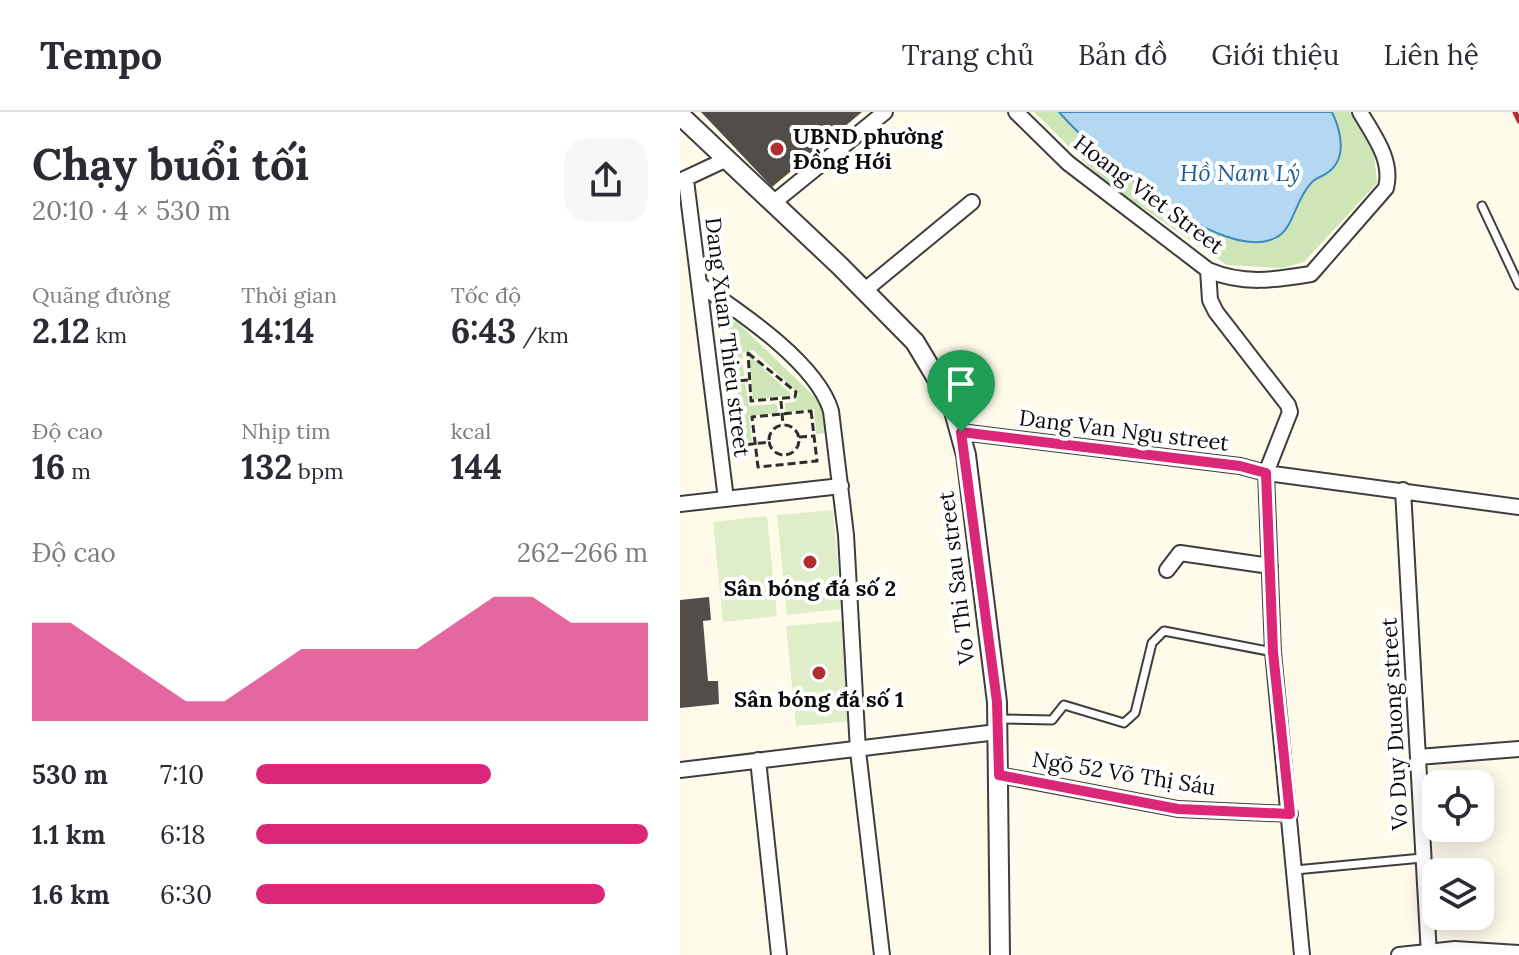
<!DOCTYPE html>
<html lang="vi">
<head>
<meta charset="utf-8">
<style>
	:root { --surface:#fff; --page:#f7f7f7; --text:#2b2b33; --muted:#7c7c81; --line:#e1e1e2; --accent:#db2777 }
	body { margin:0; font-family:Lora,serif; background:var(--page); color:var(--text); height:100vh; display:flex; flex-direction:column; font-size:30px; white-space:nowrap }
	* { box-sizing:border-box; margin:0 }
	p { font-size:26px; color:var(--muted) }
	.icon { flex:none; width:44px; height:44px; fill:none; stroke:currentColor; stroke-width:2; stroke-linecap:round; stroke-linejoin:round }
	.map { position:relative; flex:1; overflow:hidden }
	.details { display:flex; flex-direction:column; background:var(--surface); width:680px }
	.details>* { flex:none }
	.controls { position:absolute; left:742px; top:658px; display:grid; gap:16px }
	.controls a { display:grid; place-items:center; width:72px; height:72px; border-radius:16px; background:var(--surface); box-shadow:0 4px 20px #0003; font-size:40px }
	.pin { position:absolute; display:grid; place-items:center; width:68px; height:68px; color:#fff; margin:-82px -34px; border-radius:50% 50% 50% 0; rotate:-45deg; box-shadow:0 0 8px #0007 }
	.pin .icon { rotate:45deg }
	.round { display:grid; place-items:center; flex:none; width:84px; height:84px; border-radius:24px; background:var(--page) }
	.overview { display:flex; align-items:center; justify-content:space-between; height:136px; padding:0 32px }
	h1 { font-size:44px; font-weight:700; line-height:60px }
	.figures { display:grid; grid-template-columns:repeat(3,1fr); gap:12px; height:136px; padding:8px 32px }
	.figures div { display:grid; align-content:center }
	.figures b { font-size:34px; font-weight:700 }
	.figures small { font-size:22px; font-weight:400 }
	.figures p { font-size:22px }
	.chart { height:224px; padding:16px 32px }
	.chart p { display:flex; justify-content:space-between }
	.chart svg { width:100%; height:144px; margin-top:8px; fill:var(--accent); opacity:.7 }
	ul { padding:0 32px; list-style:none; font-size:26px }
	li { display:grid; grid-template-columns:128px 96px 1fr; align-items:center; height:60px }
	li i { height:20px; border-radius:10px; background:var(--accent) }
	header { display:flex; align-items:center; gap:48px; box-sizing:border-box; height:112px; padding:0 40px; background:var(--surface); border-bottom:2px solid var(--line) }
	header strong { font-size:38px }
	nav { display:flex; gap:44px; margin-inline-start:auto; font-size:28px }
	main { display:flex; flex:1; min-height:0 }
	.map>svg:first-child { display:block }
	.green { fill:#cee5b8 }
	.pitch { fill:#dfedc9 }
	.water { fill:#b4d8f1; stroke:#408bc3; stroke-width:2 }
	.building { fill:#534d49 }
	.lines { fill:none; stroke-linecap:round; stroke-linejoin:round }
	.service-casing { stroke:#3e3e3e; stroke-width:11 }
	.minor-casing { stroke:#3e3e3e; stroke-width:18 }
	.tertiary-casing { stroke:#3e3e3e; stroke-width:22 }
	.path { stroke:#2d2d2d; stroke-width:3; stroke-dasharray:8 4; stroke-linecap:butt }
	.service { stroke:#fff; stroke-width:7 }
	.minor { stroke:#fff; stroke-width:14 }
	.tertiary { stroke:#fff; stroke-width:18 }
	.rail { stroke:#b12e30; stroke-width:5 }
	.route-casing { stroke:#fff; stroke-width:16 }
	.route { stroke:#db2777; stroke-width:10 }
	.poi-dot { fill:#b12e30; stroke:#fff; stroke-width:3 }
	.labels { text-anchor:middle; stroke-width:8; stroke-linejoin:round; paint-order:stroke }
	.poi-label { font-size:22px; font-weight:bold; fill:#0b0b0b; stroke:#fff }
	.street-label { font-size:22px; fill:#0b0b0b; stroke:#fff }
	.water-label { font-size:24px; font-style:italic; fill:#1e5d94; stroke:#fff }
</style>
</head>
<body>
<header>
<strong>Tempo</strong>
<nav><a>Trang chủ</a><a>Bản đồ</a><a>Giới thiệu</a><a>Liên hệ</a></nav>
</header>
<main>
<section class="details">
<div class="overview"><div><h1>Chạy buổi tối</h1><p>20:10 · 4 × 530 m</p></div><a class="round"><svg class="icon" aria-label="share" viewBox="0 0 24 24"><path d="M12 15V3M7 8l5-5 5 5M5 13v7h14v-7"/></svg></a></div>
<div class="figures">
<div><p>Quãng đường</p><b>2.12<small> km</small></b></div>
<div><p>Thời gian</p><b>14:14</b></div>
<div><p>Tốc độ</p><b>6:43<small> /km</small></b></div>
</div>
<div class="figures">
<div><p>Độ cao</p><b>16<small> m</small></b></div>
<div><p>Nhịp tim</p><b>132<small> bpm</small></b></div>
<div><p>kcal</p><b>144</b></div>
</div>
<div class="chart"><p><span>Độ cao</span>262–266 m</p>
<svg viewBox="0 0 160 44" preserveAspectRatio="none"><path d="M0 44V14L10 14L20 22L30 30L40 38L50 38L60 30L70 22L80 22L90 22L100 22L110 14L120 6L130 6L140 14L150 14L160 14V44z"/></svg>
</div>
<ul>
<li><b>530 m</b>7:10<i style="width:60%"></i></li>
<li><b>1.1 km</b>6:18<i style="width:100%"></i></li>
<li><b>1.6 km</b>6:30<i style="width:89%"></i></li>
</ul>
</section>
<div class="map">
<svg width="839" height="843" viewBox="0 0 839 843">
	<rect width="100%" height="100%" fill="#fefbeb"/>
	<path class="green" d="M354 0H379C428 56 485 94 551 127L613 104C620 56 683 64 652 0H670L694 40 697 71 624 150 603 156 547 153 427 72Z
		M56 209 142 292 145 321 136 322 134 297 106 300 105 291 115 290 119 282 73 238 62 241 64 264 54 265 49 210Z
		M69 245H71L112 283 73 288Z
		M65 271 69 294 97 292 98 301 69 304 72 329 63 330 56 272Z"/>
	<path class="pitch" d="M153 398 162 497 107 503 97 403Z
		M87 404 97 504 43 510 33 410Z
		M163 509 171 609 116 614 106 514Z"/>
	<path class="water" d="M379 0H652C661 19 668 47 647 61 642 65 637 65 632 70 615 87 614 116 597 125 543 156 413 39 379 0Z"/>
	<path class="building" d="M21 0H182L92 75Z
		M29 485 31 508 23 509 28 569H38L39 592 0 596V488Z"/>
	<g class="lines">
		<g class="service-casing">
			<path id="service" d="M802 94 839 173
				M319 607 372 608 384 593 444 611 455 601 472 531 484 519 593 540
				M615 758 742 746"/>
		</g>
		<g class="minor-casing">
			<path id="minor" d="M336 0 388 51 528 158C563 173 594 168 631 162L706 76C713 48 694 24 680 0
				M6 68 46 387
				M0 69 47 47
				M93 91 205 0
				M528 158 530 188 536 200 608 293 610 300 586 361 593 540 622 843
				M19 172C60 200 137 251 151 299L166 423 178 639 202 843
				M185 178 292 90
				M281 320 560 354 586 361 839 395
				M723 378 749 843
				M0 392 161 374
				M487 458 500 441 590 454
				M738 645 839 637
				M78 648 99 843
				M0 658 317 620
				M319 663 498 697 610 702
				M719 843 775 837 839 841"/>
		</g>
		<g class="tertiary-casing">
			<path id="tertiary" d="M0 3 160 154 235 230 272 292 286 343 317 590 320 843"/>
		</g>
		<path class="path" d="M68 241 116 280 115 285 71 289Z
			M48 270 68 268
			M101 289 103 313
			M131 299 137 349 78 355 72 305Z
			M89 328a15 15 0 1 1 30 0a15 15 0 1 1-30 0Z
			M119 325 135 324
			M54 334 90 330"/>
		<use href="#service" class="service"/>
		<use href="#minor" class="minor"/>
		<use href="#tertiary" class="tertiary"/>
		<path class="rail" d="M835 0 839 9"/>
	</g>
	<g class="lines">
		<g class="route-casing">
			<path id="route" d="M281 320 560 354 586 361 593 540 610 702 498 697 319 663 317 590Z"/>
		</g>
		<use href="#route" class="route"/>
	</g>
	<g class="poi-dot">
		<circle cx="97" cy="37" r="8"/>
		<circle cx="130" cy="450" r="8"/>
		<circle cx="139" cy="561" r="8"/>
	</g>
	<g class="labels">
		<g class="poi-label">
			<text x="113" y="32" text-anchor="start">UBND phường<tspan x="113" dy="25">Đồng Hới</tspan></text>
			<text x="130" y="484">Sân bóng đá số 2</text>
			<text x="139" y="595">Sân bóng đá số 1</text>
		</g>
		<g class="street-label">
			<text transform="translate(469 82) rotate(37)" y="8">Hoang Viet Street</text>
			<text transform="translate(48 225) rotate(83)" y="8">Dang Xuan Thieu street</text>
			<text transform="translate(444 318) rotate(7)" y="8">Dang Van Ngu street</text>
			<text transform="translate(276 466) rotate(-97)" y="8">Vo Thi Sau street</text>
			<text transform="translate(714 612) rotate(-93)" y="8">Vo Duy Duong street</text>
			<text transform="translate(444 661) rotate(9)" y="8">Ngõ 52 Võ Thị Sáu</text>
		</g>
		<g class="water-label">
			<text x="560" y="69">Hồ Nam Lý</text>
		</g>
	</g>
</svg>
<div class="controls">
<a><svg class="icon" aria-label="locate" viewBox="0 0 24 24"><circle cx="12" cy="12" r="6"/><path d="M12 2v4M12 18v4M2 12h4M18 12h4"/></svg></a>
<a><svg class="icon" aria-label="layers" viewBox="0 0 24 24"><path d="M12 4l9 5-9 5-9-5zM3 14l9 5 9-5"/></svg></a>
</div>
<div class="pin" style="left:281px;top:320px;background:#1e9e55"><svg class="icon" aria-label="arrive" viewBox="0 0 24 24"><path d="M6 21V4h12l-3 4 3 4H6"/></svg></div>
</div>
</main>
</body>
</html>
